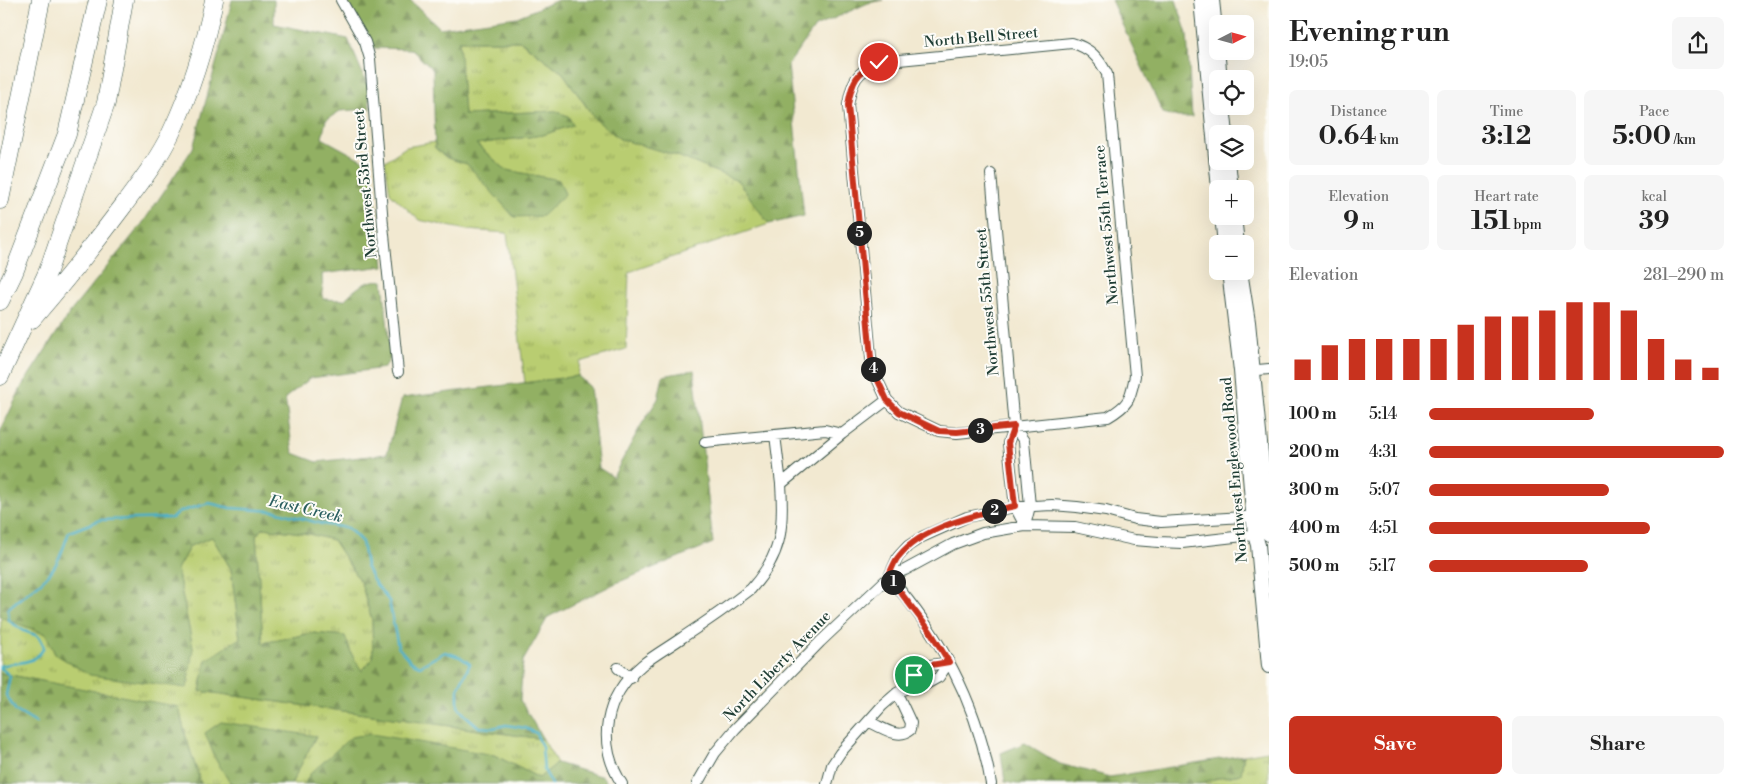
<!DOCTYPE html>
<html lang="en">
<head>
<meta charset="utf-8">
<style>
	:root { --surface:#fff; --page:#f6f6f6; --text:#222; --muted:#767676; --accent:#c8321e }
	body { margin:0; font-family:"Libre Bodoni",serif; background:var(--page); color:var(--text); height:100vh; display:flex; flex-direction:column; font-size:19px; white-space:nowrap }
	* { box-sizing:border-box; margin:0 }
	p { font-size:16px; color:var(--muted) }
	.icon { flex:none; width:28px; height:28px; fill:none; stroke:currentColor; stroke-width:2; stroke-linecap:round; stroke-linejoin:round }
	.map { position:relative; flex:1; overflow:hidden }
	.side { display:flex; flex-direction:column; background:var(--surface); width:475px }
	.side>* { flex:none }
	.needle { width:32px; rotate:84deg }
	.fabs { position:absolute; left:1209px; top:15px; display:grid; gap:10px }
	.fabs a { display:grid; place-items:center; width:45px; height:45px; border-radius:8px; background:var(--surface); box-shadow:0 5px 20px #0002; font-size:25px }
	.pin { position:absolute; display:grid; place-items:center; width:42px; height:42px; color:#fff; margin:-21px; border:2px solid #fff; border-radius:50%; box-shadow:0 1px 5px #0007 }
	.km { position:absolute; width:25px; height:25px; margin:-12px; border-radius:50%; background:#222; color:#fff; font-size:14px; line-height:25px; text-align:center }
	.round { display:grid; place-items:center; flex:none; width:52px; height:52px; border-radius:8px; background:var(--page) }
	.headline { display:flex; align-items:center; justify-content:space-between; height:85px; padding:0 20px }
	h1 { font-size:28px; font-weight:700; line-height:38px }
	.metrics { display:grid; grid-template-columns:repeat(3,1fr); gap:8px; height:85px; padding:5px 20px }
	.metrics div { display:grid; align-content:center; border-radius:8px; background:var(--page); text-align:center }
	.metrics b { font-size:25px; font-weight:700 }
	.metrics small { font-size:14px; font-weight:400 }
	.metrics p { font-size:14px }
	.chart { height:140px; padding:10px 20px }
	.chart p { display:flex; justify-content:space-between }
	.chart svg { width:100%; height:90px; margin-top:5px; stroke:var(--accent); stroke-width:6 }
	.action { display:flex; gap:10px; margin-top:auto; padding:10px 20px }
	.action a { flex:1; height:58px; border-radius:8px; background:var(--accent); color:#fff; font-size:20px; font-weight:700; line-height:58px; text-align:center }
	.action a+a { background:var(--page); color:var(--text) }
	ul { padding:0 20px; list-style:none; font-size:16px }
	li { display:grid; grid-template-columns:80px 60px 1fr; align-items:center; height:38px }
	li i { height:12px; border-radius:6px; background:var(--accent) }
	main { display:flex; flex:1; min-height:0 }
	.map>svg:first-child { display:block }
	.grass { fill:url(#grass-tufts); stroke:#6c8552 }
	.forest { fill:url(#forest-firs); stroke:#58764c; fill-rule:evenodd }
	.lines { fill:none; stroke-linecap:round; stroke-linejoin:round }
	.stream { stroke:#48afc7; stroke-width:2.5 }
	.minor-casing { stroke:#3f574c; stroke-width:12 }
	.secondary-casing { stroke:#3f574c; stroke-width:16 }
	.motorway-casing { stroke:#3f574c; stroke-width:19 }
	.minor { stroke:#fff; stroke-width:10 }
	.secondary { stroke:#fff; stroke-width:14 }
	.motorway { stroke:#fff; stroke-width:18 }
	.route-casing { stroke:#fff; stroke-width:10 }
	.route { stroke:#c8321e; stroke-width:6 }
	.labels { text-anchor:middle; stroke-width:4; stroke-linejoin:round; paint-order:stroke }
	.street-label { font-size:15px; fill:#1f3d34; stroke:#fdfcf7 }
	.water-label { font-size:16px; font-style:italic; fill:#2b5f60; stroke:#fdfcf7 }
</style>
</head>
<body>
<main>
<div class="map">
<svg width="1269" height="784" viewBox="0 0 1269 784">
	<defs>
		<pattern id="grass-tufts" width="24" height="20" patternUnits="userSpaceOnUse" patternTransform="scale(1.25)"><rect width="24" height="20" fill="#b9cd71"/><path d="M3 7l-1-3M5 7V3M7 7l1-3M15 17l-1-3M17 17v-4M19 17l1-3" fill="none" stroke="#96a85e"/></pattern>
		<pattern id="forest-firs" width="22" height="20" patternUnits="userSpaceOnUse" patternTransform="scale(1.25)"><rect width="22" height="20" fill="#92b063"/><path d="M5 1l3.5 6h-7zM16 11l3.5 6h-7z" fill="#779052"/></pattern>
	</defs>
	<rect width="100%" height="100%" fill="#fdfcf7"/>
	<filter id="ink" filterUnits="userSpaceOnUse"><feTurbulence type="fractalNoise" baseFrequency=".02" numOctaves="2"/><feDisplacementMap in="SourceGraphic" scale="10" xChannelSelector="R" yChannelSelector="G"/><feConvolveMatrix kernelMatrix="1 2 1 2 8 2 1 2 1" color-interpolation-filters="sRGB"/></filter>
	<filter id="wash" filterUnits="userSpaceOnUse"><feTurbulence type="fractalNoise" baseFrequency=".0096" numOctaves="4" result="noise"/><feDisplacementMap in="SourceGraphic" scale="20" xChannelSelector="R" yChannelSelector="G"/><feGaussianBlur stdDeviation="1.12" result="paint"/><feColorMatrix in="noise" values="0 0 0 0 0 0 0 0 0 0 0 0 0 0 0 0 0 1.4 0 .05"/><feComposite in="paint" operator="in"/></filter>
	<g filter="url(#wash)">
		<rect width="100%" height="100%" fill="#f2e9d1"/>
		<path class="grass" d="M458 41H520L563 73 595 119 620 139 678 156 738 181 769 224 629 272 626 349 580 362 578 376 525 383 507 233 467 230 419 220 390 193 385 161 406 147 435 142V148L447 158 467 164 486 185 559 180 506 170 476 144 543 135 572 124 568 116 555 111 464 115Z
			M264 528 309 534 333 540 361 583 372 620 373 658 361 672 352 655 344 636 313 633 263 643 256 535Z
			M212 537 231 569 240 639 206 660 200 691 543 739 557 763 539 778 494 755 310 774 305 784H291L316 736 216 760 231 784H201L185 734 179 708 0 673 1 617 46 634 55 654 193 648 177 569 190 546Z
			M1268 751 1269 784H1198L1214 779 1241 774 1244 755Z"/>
		<path class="forest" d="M232 0H274V24L348 39 368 86 370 109 340 111 326 120 322 138 364 161 373 182 384 266 322 274 323 299 344 300C354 290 367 278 383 281L391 358 384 368 311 378 285 398 293 453 317 462 387 454 402 398 578 376 590 387 599 468 613 477 640 427 658 399 663 376 694 370 713 543 614 584 548 617 523 661 520 700 543 739 200 691 206 660 240 638 231 569 212 537 190 546 177 569 193 648 187 688 90 675 55 654 46 634 0 617V432L22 386 71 311 142 224 193 148 220 49ZM264 528 309 534 333 540 361 583 372 620 373 658 362 671 352 655 345 636 313 633 263 643 256 535Z
			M346 0H410L440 28 517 17 558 0H883L868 3 815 27 788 65 804 216 769 224 738 181 678 156 620 139 595 119 563 73 521 41H459L464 115 555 111 568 116 573 125 543 135 476 144 506 170 559 180 565 194 542 216 514 217 467 164 447 158 435 148 433 70 411 49 374 48Z
			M1111 0H1176L1187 34 1192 117H1178L1163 113Z
			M0 673 179 707 185 734 201 784H0Z
			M221 722 316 736 291 784H231L216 760 205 733Z
			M371 734 494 755 539 778 557 763 603 777 608 784H305L310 774 351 737Z
			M1025 743 1060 764 1110 777 1244 755 1241 774 1214 779 1198 784H1017L1005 782 1001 753Z"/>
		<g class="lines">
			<path class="stream" d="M0 666C18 661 35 666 44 647L38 636 24 631 9 621 8 609C20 596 37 588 48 575 59 563 64 546 69 532L100 520 172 518 179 512 209 503 230 508 275 511 322 524 348 528 362 542 366 566 373 580 389 601 398 647 411 662 420 666 445 652 460 657 470 664 458 689V706L464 714 479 727 493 728 506 725 525 728 536 733 542 747 544 770 552 784
				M0 667 10 676 6 695 16 711 36 723"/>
		</g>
	</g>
	<g filter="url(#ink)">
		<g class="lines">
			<g class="minor-casing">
				<path id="minor" d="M341 0 365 42 370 59 383 225 398 372
					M1072 43C1090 48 1099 58 1107 74L1135 376C1130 399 1130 404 1108 417L957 433 939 431 899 412 887 400 874 372 871 358 848 105C852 81 856 72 879 62Z
					M991 174 1014 427 1008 443 1015 507 1025 526
					M1247 371 1269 369
					M1014 427 1024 441 1030 506 1025 526
					M775 435 781 484
					M705 442 825 430 842 434
					M889 577 898 557 908 546 922 537 967 517 1015 507 1052 505 1077 507 1106 511 1135 519 1161 522 1260 516
					M889 577C941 636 978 706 991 784
					M618 668 631 678
					M912 685 914 675 931 665 949 662
					M869 722C882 727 898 740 910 730L911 723 897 693
					M622 784C596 743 604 697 642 665 654 655 669 647 683 637 706 622 729 606 751 589 782 554 784 529 781 484L842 434 887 400
					M697 784 715 753 735 729 820 642 889 577 905 570 953 544 983 533 1025 526 1075 527 1134 540 1159 542 1182 543 1261 534
					M827 784 832 765 840 753 882 706 897 693 912 685 921 687 939 677 949 662"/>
			</g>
			<g class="secondary-casing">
				<path id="secondary" d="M1201 0 1219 189
					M1212 0 1220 79
					M1223 106 1226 134
					M1228 161 1231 189
					M1222 216 1225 244
					M1234 216 1237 244
					M1229 271 1241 371 1255 535 1258 545 1269 666
					M1240 271 1248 322 1269 534"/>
			</g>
			<g class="motorway-casing">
				<path id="motorway" d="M0 200 41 0
					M0 301 14 272 67 134 98 0
					M32 319C64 282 94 245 123 206 140 183 158 160 171 133 191 91 205 45 214 0
					M0 376 48 271 106 103 124 0"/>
			</g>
			<use href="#minor" class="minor"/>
			<use href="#secondary" class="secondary"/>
			<use href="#motorway" class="motorway"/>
		</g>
	</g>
	<g class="lines" filter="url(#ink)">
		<g class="route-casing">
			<path id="route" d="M879 62C856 72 852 81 848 105L871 358 874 372 887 400 899 412 939 431 957 432 1014 426 1008 443 1015 506C981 513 921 527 899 556 894 561 892 570 888 576L930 631 949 662 931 665 914 675"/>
		</g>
		<use href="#route" class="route"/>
	</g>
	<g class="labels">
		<g class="street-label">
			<text transform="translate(981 37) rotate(-5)" y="5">North Bell Street</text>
			<text transform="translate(365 184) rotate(-95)" y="5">Northwest 53rd Street</text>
			<text transform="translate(1106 225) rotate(-95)" y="5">Northwest 55th Terrace</text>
			<text transform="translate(987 302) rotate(-95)" y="5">Northwest 55th Street</text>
			<text transform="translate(1234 470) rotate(-95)" y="5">Northwest Englewood Road</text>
			<text transform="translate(777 666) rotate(-46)" y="5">North Liberty Avenue</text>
		</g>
		<g class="water-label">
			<text transform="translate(306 508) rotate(13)" y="6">East Creek</text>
		</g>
	</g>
</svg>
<div class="fabs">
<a><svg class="needle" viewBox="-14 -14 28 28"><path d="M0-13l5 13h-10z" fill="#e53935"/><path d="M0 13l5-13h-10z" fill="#767676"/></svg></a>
<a><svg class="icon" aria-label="locate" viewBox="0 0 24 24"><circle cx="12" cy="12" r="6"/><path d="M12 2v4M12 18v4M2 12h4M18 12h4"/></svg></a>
<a><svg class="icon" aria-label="layers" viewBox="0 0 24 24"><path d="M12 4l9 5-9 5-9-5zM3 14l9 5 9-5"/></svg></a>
<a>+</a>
<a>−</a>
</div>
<div class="pin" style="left:914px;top:675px;background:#1e9e55"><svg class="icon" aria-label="arrive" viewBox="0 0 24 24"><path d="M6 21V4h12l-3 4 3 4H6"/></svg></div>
<div class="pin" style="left:879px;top:62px;background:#d93025"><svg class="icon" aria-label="check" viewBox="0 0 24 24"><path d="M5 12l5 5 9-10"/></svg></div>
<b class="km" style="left:893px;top:582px">1</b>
<b class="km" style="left:994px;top:511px">2</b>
<b class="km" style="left:980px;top:430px">3</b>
<b class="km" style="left:873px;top:369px">4</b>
<b class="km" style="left:859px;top:233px">5</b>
</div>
<section class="side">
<div class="headline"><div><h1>Evening run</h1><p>19:05</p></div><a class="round"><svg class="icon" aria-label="share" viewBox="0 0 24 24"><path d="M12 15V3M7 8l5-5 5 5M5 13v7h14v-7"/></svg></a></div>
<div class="metrics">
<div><p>Distance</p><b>0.64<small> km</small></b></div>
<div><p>Time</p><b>3:12</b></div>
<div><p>Pace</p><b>5:00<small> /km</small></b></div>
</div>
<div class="metrics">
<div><p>Elevation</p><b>9<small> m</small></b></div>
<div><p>Heart rate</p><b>151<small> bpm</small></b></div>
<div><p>kcal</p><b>39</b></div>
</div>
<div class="chart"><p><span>Elevation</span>281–290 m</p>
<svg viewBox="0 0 160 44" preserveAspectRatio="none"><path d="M5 44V34M15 44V27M25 44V24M35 44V24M45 44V24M55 44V24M65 44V17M75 44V13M85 44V13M95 44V10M105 44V6M115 44V6M125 44V10M135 44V24M145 44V34M155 44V38"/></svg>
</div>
<ul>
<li><b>100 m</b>5:14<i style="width:56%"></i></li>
<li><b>200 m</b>4:31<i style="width:100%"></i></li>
<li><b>300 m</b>5:07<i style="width:61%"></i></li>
<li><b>400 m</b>4:51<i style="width:75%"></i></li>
<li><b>500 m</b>5:17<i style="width:54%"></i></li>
</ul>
<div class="action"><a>Save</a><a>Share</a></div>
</section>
</main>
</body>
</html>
